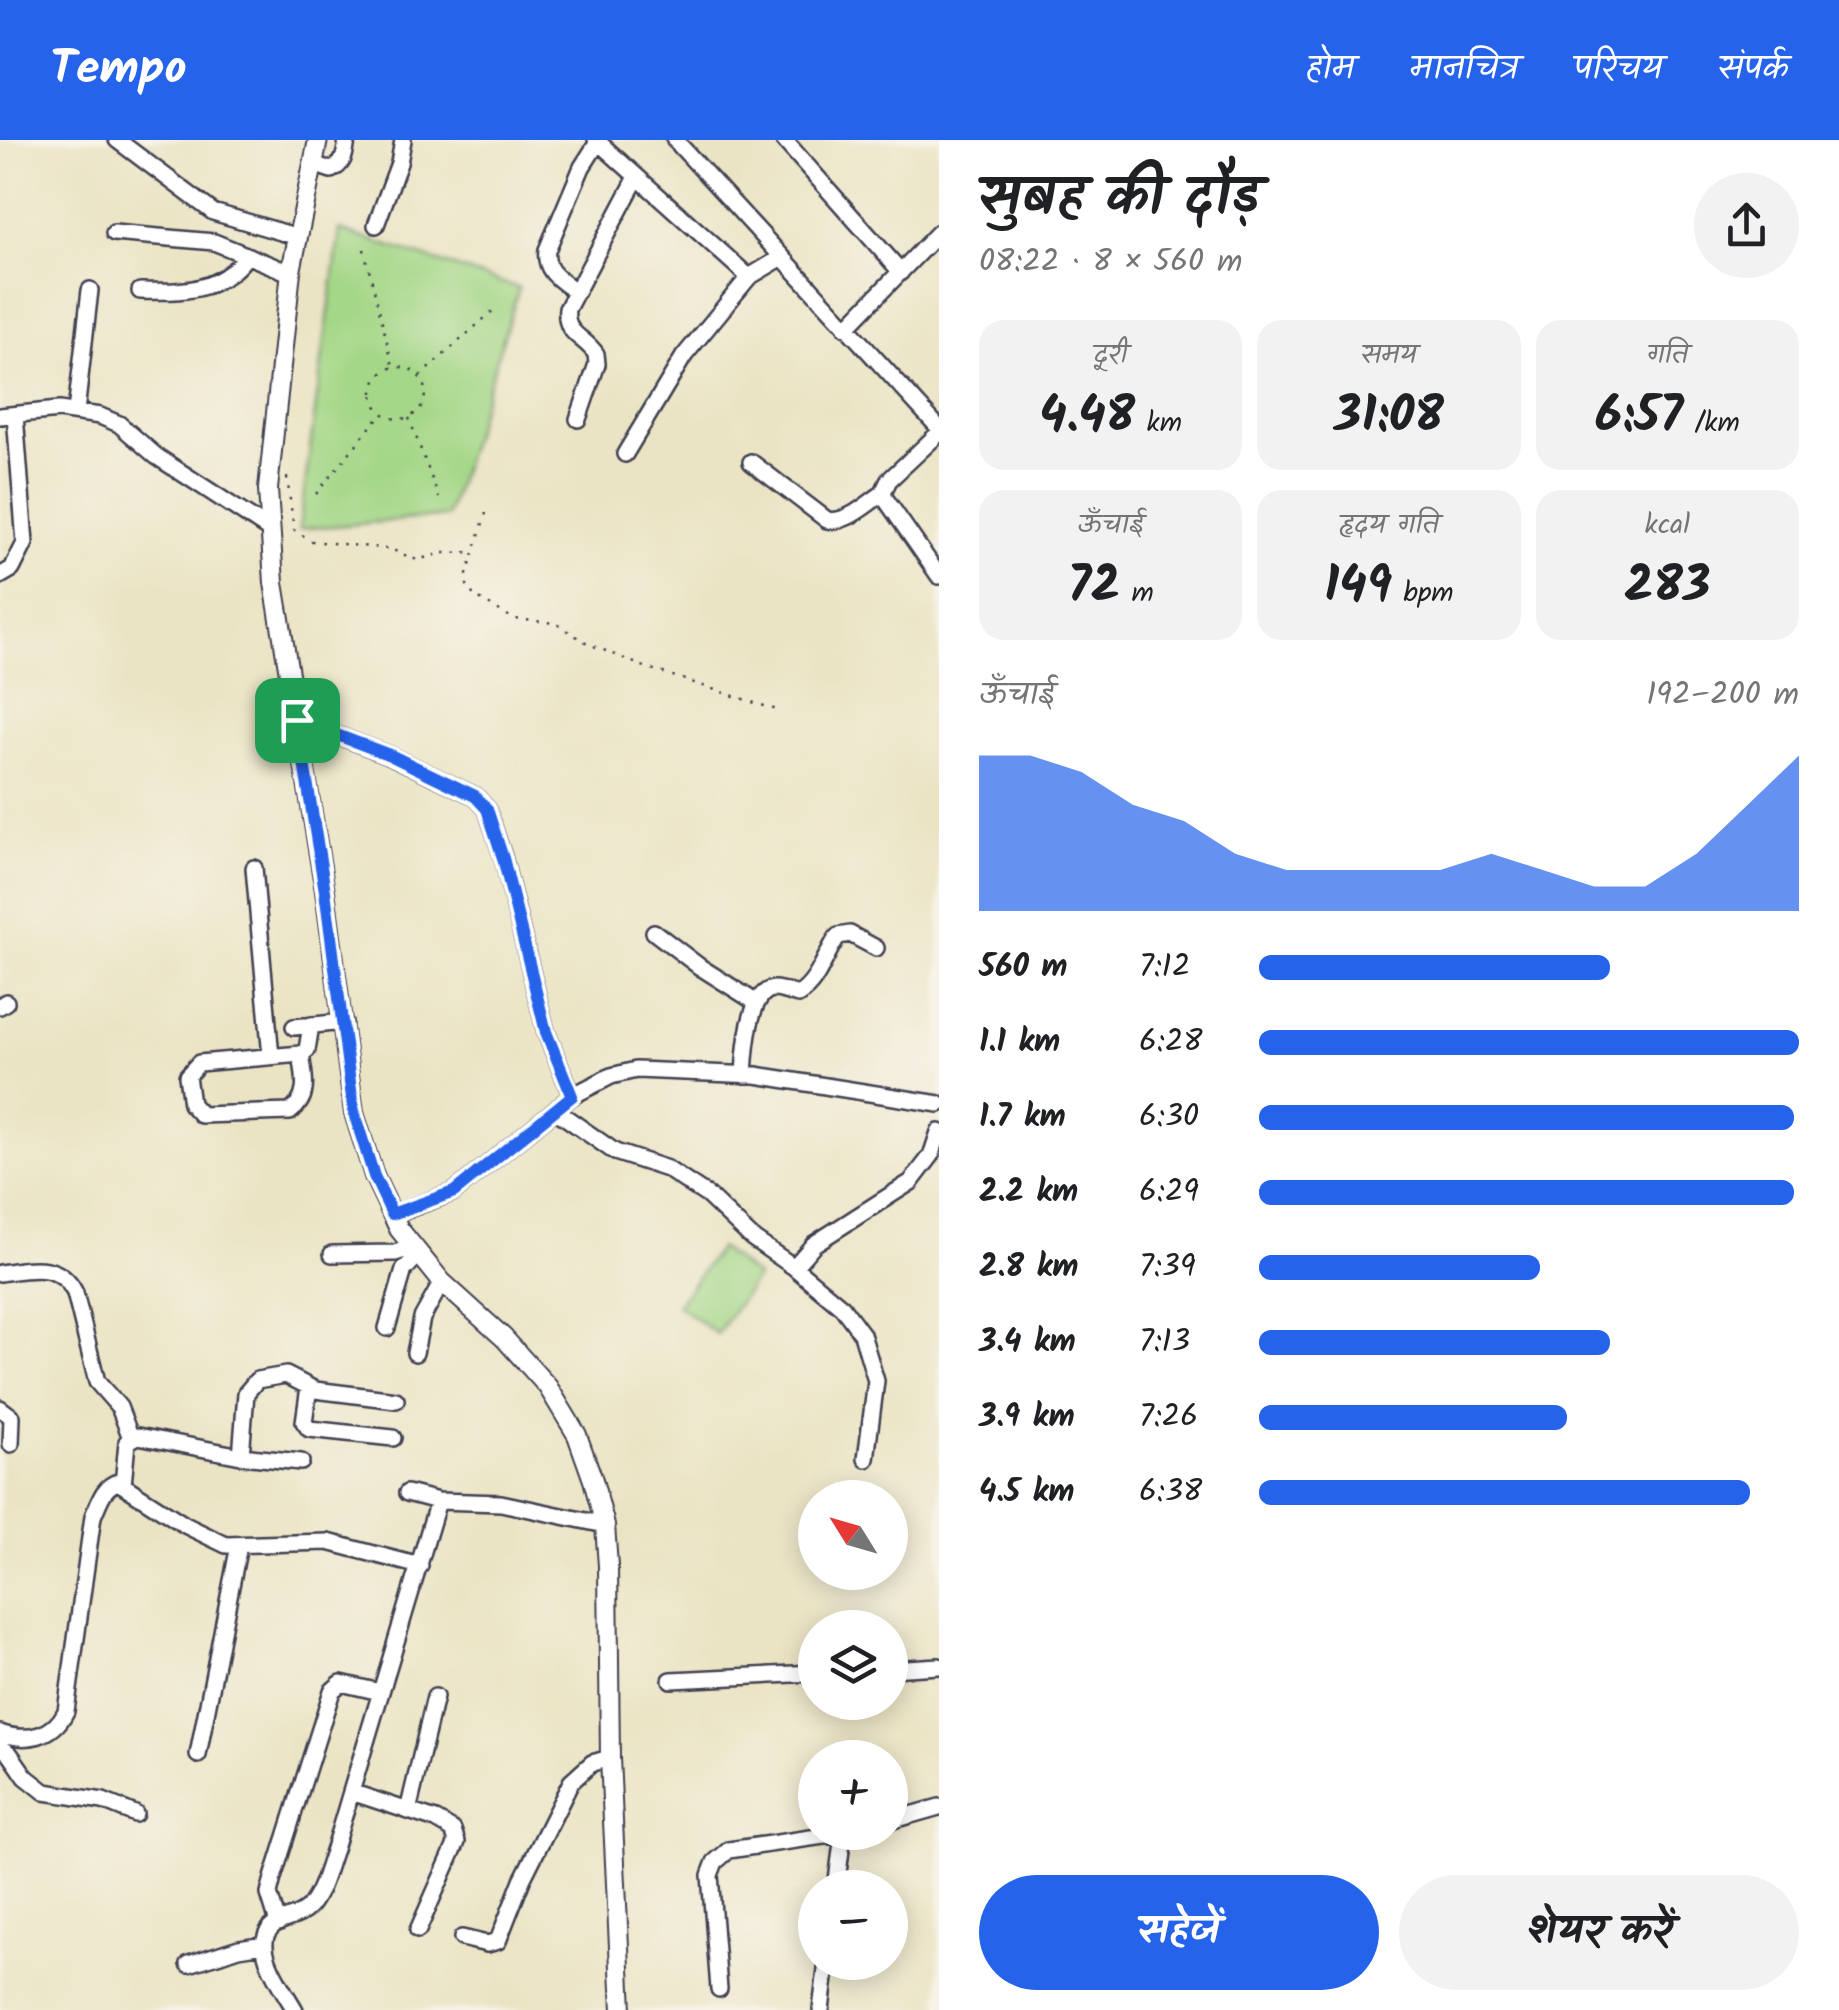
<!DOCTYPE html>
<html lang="hi">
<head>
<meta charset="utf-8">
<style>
	:root { --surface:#fff; --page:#f2f2f2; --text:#202124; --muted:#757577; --accent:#2563eb }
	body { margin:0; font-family:Kalam,"Playpen Sans Deva",sans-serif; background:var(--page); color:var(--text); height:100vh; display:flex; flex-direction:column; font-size:38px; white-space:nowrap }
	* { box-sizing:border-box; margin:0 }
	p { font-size:32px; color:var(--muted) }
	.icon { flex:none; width:55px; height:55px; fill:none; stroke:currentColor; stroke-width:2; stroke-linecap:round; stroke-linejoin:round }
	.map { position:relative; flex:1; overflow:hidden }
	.panel { display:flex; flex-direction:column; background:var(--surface); width:900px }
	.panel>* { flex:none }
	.needle { width:65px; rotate:307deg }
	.fabs { position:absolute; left:798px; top:1340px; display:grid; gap:20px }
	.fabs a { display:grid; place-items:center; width:110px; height:110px; border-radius:50%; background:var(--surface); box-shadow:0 5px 25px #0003; font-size:50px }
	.pin { position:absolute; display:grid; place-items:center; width:85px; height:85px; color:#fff; margin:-42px; border-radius:20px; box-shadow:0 5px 15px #0006 }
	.round { display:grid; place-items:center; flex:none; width:105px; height:105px; border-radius:52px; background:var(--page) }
	.summary { display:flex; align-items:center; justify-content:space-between; height:170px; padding:0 40px }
	h1 { font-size:55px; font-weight:600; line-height:75px }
	.figures { display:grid; grid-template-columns:repeat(3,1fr); gap:15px; height:170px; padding:10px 40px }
	.figures div { display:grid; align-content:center; border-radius:25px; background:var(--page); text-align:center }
	.figures b { font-size:50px; font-weight:600 }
	.figures small { font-size:28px; font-weight:400 }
	.figures p { font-size:28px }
	.chart { height:280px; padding:20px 40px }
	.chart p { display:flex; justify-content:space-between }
	.chart svg { width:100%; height:180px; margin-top:10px; fill:var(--accent); opacity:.7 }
	.primary-button { display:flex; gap:20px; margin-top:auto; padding:20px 40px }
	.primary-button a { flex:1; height:115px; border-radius:60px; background:var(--accent); color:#fff; font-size:40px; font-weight:600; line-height:115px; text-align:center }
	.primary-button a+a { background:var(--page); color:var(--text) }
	ul { padding:0 40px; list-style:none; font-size:32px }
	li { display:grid; grid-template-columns:160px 120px 1fr; align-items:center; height:75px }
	li i { height:25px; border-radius:12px; background:var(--accent) }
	header { display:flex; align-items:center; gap:60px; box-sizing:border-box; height:140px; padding:0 50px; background:var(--accent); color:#fff }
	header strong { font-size:48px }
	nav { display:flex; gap:55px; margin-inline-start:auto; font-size:35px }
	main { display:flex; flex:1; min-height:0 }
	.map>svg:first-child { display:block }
	.green { fill:#a4d787; stroke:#637c61; stroke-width:2.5 }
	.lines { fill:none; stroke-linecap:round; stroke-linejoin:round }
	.minor-casing { stroke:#403f50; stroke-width:20 }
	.major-casing { stroke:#403f50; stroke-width:22 }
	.path { stroke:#403f50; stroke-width:2.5; stroke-dasharray:2.5 8; stroke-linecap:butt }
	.minor { stroke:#fff; stroke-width:15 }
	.major { stroke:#fff; stroke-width:18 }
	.route-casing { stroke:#fff; stroke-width:20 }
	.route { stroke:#2563eb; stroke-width:12 }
</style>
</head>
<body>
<header>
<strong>Tempo</strong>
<nav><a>होम</a><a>मानचित्र</a><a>परिचय</a><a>संपर्क</a></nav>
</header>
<main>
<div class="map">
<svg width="939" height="1870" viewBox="0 0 939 1870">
	<rect width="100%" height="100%" fill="#f7f3e8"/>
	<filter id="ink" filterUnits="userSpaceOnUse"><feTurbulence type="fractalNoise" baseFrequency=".01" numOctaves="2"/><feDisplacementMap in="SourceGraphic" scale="20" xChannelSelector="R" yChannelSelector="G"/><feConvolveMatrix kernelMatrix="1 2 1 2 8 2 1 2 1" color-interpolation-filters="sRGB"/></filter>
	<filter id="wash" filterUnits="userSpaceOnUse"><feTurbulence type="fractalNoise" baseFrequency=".0048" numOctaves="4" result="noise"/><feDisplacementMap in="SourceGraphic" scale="40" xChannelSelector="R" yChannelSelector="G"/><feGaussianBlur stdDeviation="2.25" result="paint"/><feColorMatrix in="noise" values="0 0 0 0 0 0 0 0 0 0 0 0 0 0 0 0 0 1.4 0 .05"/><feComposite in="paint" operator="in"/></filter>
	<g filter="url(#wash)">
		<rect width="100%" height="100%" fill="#ebe4c4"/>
		<path class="green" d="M340 90 519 148 447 376 299 389Z
			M719 1108 757 1137 717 1194 677 1165Z"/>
	</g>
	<g filter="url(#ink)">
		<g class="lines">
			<g class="minor-casing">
				<path id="minor" d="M117 0 213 72 298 97
					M596 0 749 137
					M675 0 939 288
					M784 0 901 132
					M313 24 331 30C345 24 345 13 347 0
					M376 85 399 23 403 0
					M114 93 214 102 290 133
					M140 151C182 152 218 153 246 117
					M575 151C559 139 544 131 547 110L582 27 598 2
					M846 188 939 92
					M76 272 90 150
					M0 276 59 270 100 276 119 284 156 316 271 391
					M578 279 597 224 596 214C584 196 564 195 567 169L637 37
					M939 293 889 340 882 354 939 436
					M625 314 684 216 749 137 781 118
					M751 322 827 380C847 384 866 364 882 354
					M0 436 12 429 25 403 15 275
					M297 580 389 615 475 656 487 669 503 717 546 892 572 956
					M254 728 271 917
					M654 792 700 827 757 863
					M0 866 6 862
					M294 887 344 882
					M301 914C304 936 311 957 290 972L201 975 191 964 187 936 199 923 301 914 307 910 311 885
					M744 935C745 916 748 850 774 849 781 849 791 853 798 855 819 842 824 816 838 796L850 794 876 808
					M555 970 615 1012 667 1029 708 1056 752 1098 794 1127 842 1167 862 1194 876 1241 866 1319
					M392 1075 454 1052 572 956 611 936 636 930 756 935 939 964
					M332 1114 395 1113 414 1107
					M794 1127 814 1104 911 1042 931 1016 939 992
					M0 1133C31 1129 59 1121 75 1153L97 1242 119 1267 131 1298
					M387 1188 404 1130 419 1114
					M415 1213 422 1178 442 1142
					M309 1247 304 1282 309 1289 393 1298
					M0 1268 12 1277 11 1304
					M241 1316 246 1253 257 1240 286 1235 315 1250 396 1260
					M123 1345 127 1302 138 1296 241 1316 301 1322
					M407 1353 438 1361 501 1363 605 1385
					M890 1529 939 1526
					M671 1540 815 1533
					M0 1593C26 1602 53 1598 66 1571L93 1376C99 1363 103 1346 118 1342L185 1385 226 1405 328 1402 420 1426
					M0 1606 10 1614 26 1637 45 1652 103 1661 135 1674
					M198 1615 239 1405
					M351 1652 436 1680 453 1690 457 1702 418 1790
					M408 1671 435 1557
					M890 1681 939 1667
					M836 1748 843 1695
					M278 1783 269 1754 273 1738 332 1551 341 1543 380 1552
					M462 1798 487 1804 498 1801 522 1740 571 1642 592 1623 610 1618
					M189 1824 239 1808 264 1804
					M719 1849 710 1735 715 1722 729 1710 851 1692
					M295 1870C284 1850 248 1804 274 1785 286 1777 299 1778 309 1767 322 1752 327 1728 334 1709L438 1361
					M821 1870 827 1822"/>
			</g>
			<g class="major-casing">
				<path id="major" d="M318 0 291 131 268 349 274 443 325 751 354 973 374 1036 399 1089 442 1142 504 1198 548 1247 577 1295 593 1340 605 1385 608 1426 610 1618 622 1870"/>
			</g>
			<path class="path" d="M364 109 393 226
				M373 253a26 26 0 1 1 52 0a26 26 0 1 1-52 0Z
				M420 236 496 168
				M409 278 439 358
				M287 337 294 390 312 401 390 409 417 420 443 413 474 412
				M316 354 381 274
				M486 373 467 435V445L474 456 514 479 555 483 589 504 642 526 780 571"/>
			<use href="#minor" class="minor"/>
			<use href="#major" class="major"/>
		</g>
	</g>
	<g class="lines" filter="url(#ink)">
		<g class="route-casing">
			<path id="route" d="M297 580 390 615 475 656 487 669 503 718 546 892 572 956 454 1052 392 1074 374 1036 354 973 325 751Z"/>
		</g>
		<use href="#route" class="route"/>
	</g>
</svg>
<div class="fabs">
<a><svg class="needle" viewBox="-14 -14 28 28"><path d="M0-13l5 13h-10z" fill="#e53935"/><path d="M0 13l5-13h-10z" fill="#757577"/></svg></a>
<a><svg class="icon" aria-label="layers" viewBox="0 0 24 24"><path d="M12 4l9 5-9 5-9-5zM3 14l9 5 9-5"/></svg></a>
<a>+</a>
<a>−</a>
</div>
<div class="pin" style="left:297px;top:580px;background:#1e9e55"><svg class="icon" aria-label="arrive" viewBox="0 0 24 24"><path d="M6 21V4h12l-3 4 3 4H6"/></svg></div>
</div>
<section class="panel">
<div class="summary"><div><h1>सुबह की दौड़</h1><p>08:22 · 8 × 560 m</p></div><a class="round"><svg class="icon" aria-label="share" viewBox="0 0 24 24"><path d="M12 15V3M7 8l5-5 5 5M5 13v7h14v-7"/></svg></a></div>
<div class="figures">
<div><p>दूरी</p><b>4.48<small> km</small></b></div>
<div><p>समय</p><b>31:08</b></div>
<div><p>गति</p><b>6:57<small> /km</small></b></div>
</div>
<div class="figures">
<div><p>ऊँचाई</p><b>72<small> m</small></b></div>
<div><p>हृदय गति</p><b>149<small> bpm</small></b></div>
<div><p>kcal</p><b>283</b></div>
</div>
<div class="chart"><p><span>ऊँचाई</span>192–200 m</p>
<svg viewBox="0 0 160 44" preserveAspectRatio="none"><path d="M0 44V6L10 6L20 10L30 18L40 22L50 30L60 34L70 34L80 34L90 34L100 30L110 34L120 38L130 38L140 30L150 18L160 6V44z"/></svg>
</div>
<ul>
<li><b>560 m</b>7:12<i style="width:65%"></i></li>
<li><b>1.1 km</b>6:28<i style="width:100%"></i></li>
<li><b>1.7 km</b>6:30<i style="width:99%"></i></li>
<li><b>2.2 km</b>6:29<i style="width:99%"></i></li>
<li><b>2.8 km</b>7:39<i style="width:52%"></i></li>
<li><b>3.4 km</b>7:13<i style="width:65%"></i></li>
<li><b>3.9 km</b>7:26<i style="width:57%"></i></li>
<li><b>4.5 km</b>6:38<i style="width:91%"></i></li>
</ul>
<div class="primary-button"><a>सहेजें</a><a>शेयर करें</a></div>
</section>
</main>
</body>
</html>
